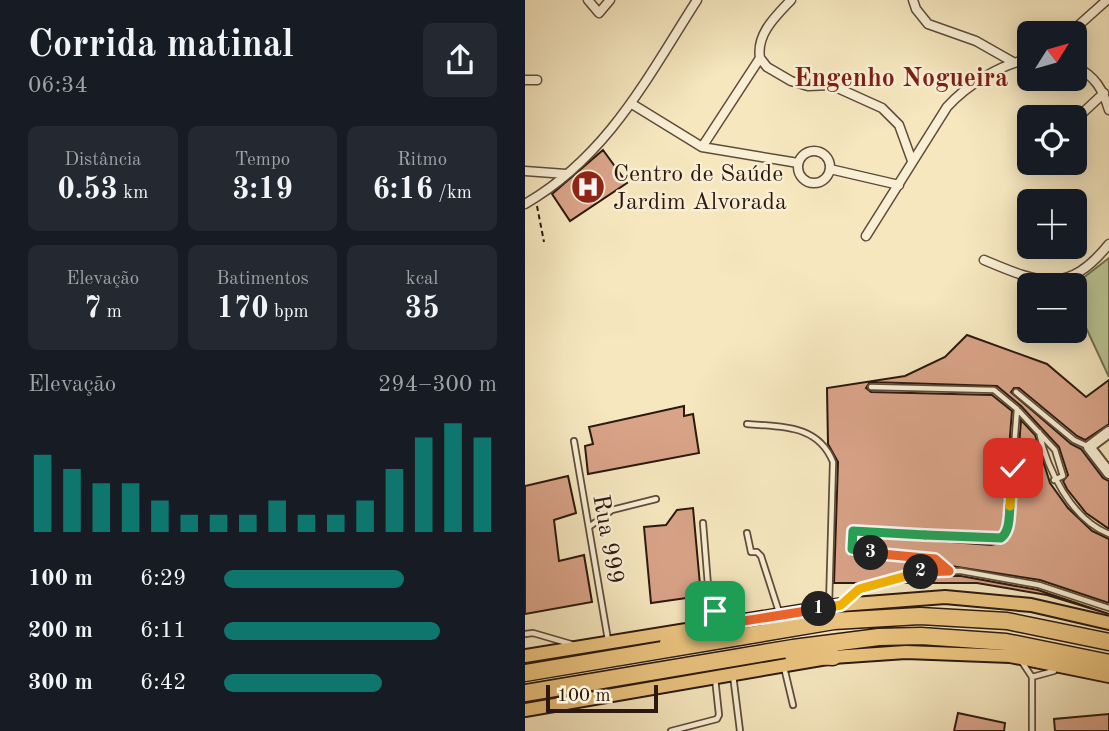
<!DOCTYPE html>
<html lang="pt">
<head>
<meta charset="utf-8">
<style>
	:root { --surface:#171b24; --page:#242831; --text:#f1f3f6; --muted:#9ea1a6; --accent:#0f766e }
	body { margin:0; font-family:"Old Standard TT",serif; background:var(--page); color:var(--text); height:100vh; display:flex; flex-direction:column; font-size:26px; white-space:nowrap }
	* { box-sizing:border-box; margin:0 }
	p { font-size:23px; color:var(--muted) }
	.icon { flex:none; width:38px; height:38px; fill:none; stroke:currentColor; stroke-width:2; stroke-linecap:round; stroke-linejoin:round }
	.map { position:relative; flex:1; overflow:hidden }
	.drawer { display:flex; flex-direction:column; background:var(--surface); width:525px }
	.drawer>* { flex:none }
	.needle { width:46px; rotate:53deg }
	.fabs { position:absolute; left:492px; top:21px; display:grid; gap:14px }
	.fabs a { display:grid; place-items:center; width:70px; height:70px; border-radius:10px; background:var(--surface); box-shadow:0 4px 18px #0003; font-size:35px }
	.scale { position:absolute; left:21px; bottom:18px; width:112px; box-sizing:border-box; padding-left:7px; border:4px solid #2b180e; border-top:0; font-size:19px; line-height:24px; white-space:nowrap; color:#2b180e; -webkit-text-stroke:5px #f9efd5; paint-order:stroke }
	.pin { position:absolute; display:grid; place-items:center; width:60px; height:60px; color:#fff; margin:-30px; border-radius:14px; box-shadow:0 4px 10px #0006 }
	.km { position:absolute; width:35px; height:35px; margin:-18px; border-radius:50%; background:#222; color:#fff; font-size:19px; line-height:35px; text-align:center }
	.round { display:grid; place-items:center; flex:none; width:74px; height:74px; border-radius:10px; background:var(--page) }
	.head { display:flex; align-items:center; justify-content:space-between; height:119px; padding:0 28px }
	h1 { font-size:38px; font-weight:700; line-height:52px }
	.metrics { display:grid; grid-template-columns:repeat(3,1fr); gap:10px; height:119px; padding:7px 28px }
	.metrics div { display:grid; align-content:center; border-radius:10px; background:var(--page); text-align:center }
	.metrics b { font-size:30px; font-weight:700 }
	.metrics small { font-size:19px; font-weight:400 }
	.metrics p { font-size:19px }
	.chart { height:196px; padding:14px 28px }
	.chart p { display:flex; justify-content:space-between }
	.chart svg { width:100%; height:126px; margin-top:7px; stroke:var(--accent); stroke-width:6 }
	ul { padding:0 28px; list-style:none; font-size:23px }
	li { display:grid; grid-template-columns:112px 84px 1fr; align-items:center; height:52px }
	li i { height:18px; border-radius:9px; background:var(--accent) }
	main { display:flex; flex:1; min-height:0 }
	.map>svg:first-child { display:block }
	.green { fill:#bac694; stroke:#726f51; stroke-width:2 }
	.building { fill:#d9a388; stroke:#2b180e; stroke-width:2 }
	.lines { fill:none; stroke-linecap:round; stroke-linejoin:round }
	.service-casing { stroke:#5e4c3a; stroke-width:8 }
	.minor-casing { stroke:#5e4c3a; stroke-width:11 }
	.tertiary-casing { stroke:#5e4c3a; stroke-width:14 }
	.primary-casing { stroke:#2b180e; stroke-width:16 }
	.motorway-casing { stroke:#2b180e; stroke-width:19 }
	.path { stroke:#2b180e; stroke-width:2; stroke-dasharray:5 3.5; stroke-linecap:butt }
	.service { stroke:#f9efd5; stroke-width:4.5 }
	.minor { stroke:#f9efd5; stroke-width:8 }
	.tertiary { stroke:#f9efd5; stroke-width:10 }
	.primary { stroke:#ebc480; stroke-width:12 }
	.motorway { stroke:#ebc480; stroke-width:16 }
	.split-1-casing { stroke:#fff; stroke-width:14 }
	.split-2-casing { stroke:#fff; stroke-width:14 }
	.split-3-casing { stroke:#fff; stroke-width:14 }
	.split-4-casing { stroke:#fff; stroke-width:14 }
	.split-5-casing { stroke:#fff; stroke-width:14 }
	.split-6-casing { stroke:#fff; stroke-width:14 }
	.split-1 { stroke:#f0652b; stroke-width:9 }
	.split-2 { stroke:#f5b400; stroke-width:9 }
	.split-3 { stroke:#f0652b; stroke-width:9 }
	.split-4 { stroke:#22a559; stroke-width:9 }
	.split-5 { stroke:#22a559; stroke-width:9 }
	.split-6 { stroke:#f5b400; stroke-width:9 }
	.labels { text-anchor:middle; stroke-width:5; stroke-linejoin:round; paint-order:stroke }
	.poi-label { font-size:24px; fill:#2b180e; stroke:#f9efd5; text-anchor:start }
	.street-label { font-size:24px; fill:#2b180e; stroke:#f9efd5 }
	.neighbourhood-label { font-size:26px; font-weight:bold; fill:#7a1f14; stroke:#f9efd5 }
</style>
</head>
<body>
<main>
<section class="drawer">
<div class="head"><div><h1>Corrida matinal</h1><p>06:34</p></div><a class="round"><svg class="icon" aria-label="share" viewBox="0 0 24 24"><path d="M12 15V3M7 8l5-5 5 5M5 13v7h14v-7"/></svg></a></div>
<div class="metrics">
<div><p>Distância</p><b>0.53<small> km</small></b></div>
<div><p>Tempo</p><b>3:19</b></div>
<div><p>Ritmo</p><b>6:16<small> /km</small></b></div>
</div>
<div class="metrics">
<div><p>Elevação</p><b>7<small> m</small></b></div>
<div><p>Batimentos</p><b>170<small> bpm</small></b></div>
<div><p>kcal</p><b>35</b></div>
</div>
<div class="chart"><p><span>Elevação</span>294–300 m</p>
<svg viewBox="0 0 160 44" preserveAspectRatio="none"><path d="M5 44V17M15 44V22M25 44V27M35 44V27M45 44V33M55 44V38M65 44V38M75 44V38M85 44V33M95 44V38M105 44V38M115 44V33M125 44V22M135 44V11M145 44V6M155 44V11"/></svg>
</div>
<ul>
<li><b>100 m</b>6:29<i style="width:66%"></i></li>
<li><b>200 m</b>6:11<i style="width:79%"></i></li>
<li><b>300 m</b>6:42<i style="width:58%"></i></li>
</ul>
</section>
<div class="map">
<svg width="584" height="731" viewBox="0 0 584 731">
	<rect width="100%" height="100%" fill="#f6e7bf"/>
	<filter id="stains"><feTurbulence type="fractalNoise" baseFrequency=".00286" numOctaves="4"/><feColorMatrix values="0 0 0 0 .2 0 0 0 0 .09 0 0 0 0 .02 0 0 0 .5 -.17"/></filter>
	<radialGradient id="worn" r=".72"><stop offset=".6" stop-color="#630" stop-opacity="0"/><stop offset="1" stop-color="#630" stop-opacity=".3"/></radialGradient>
	<path class="green" d="M584 258V377L550 304 549 285Z"/>
	<path class="building" d="M78 150 102 183 45 221 27 194Z
		M442 335 522 364 561 397 584 380V424L560 440 552 436 494 388H489L486 392 546 444 556 449 578 478 584 481V529L561 513 542 489 538 481 543 475 534 447 496 406 472 386 345 382 341 388 346 392 467 395 487 411 478 525 473 534 466 535 329 526 322 533 326 555 408 564 411 566H399L337 583H309L313 462 303 444 302 388 380 376 420 357Z
		M159 406V416L168 414 174 453 63 474 60 446 68 444 64 427Z
		M496 420 510 435 525 483 543 508 567 531 584 539V603L515 580 426 566 410 554 333 547 332 535 466 545 479 542 488 527Z
		M43 476 51 513 29 520 34 561 59 555 67 602 0 614V486Z
		M168 508 176 596 126 603 119 527 141 525 152 510Z
		M401 576H436L513 590 584 614 522 595 452 583H374Z
		M433 713 480 723 479 731H429Z
		M584 714V731H530L529 719Z"/>
	<g class="lines">
		<g class="service-casing">
			<path id="service" d="M346 387 469 390 492 409
				M491 392 549 440 562 446
				M222 424C256 427 293 424 308 462L304 606
				M514 432C522 469 546 519 584 534
				M49 441 83 640
				M178 523 184 598 199 622
				M64 527 87 510 131 499
				M222 533 226 552H232L236 556 254 612
				M424 571 410 559 328 551 327 533 331 530 466 540 476 538 483 527 492 409 530 450 538 476 529 480
				M320 601 334 589 400 571H436L514 585 584 608
				M0 634 8 633 46 644
				M497 662 507 677V731
				M259 667 268 705
				M208 675 215 731
				M507 677 529 671
				M146 731 192 719 194 715 190 678"/>
		</g>
		<g class="minor-casing">
			<path id="minor" d="M63 0 74 13 85 0
				M388 0 391 9 403 24 451 41 488 62
				M545 33 582 0
				M235 58 242 67 266 81 283 86 306 85 357 108 374 125 387 161
				M235 58C231 34 251 16 266 0
				M550 67C570 75 578 90 584 110
				M0 80H12
				M107 104 177 147 273 163
				M550 120 579 93
				M177 147 235 58
				M273 167a16 16 0 1 1 32 0a16 16 0 1 1-32 0Z
				M305 169 374 185
				M0 171 41 174
				M0 204C83 156 122 78 172 0
				M341 236 422 107C442 85 474 65 504 59
				M459 260C514 283 542 296 584 244"/>
		</g>
		<g class="tertiary-casing">
			<path id="tertiary" d="M584 432 564 447 584 473"/>
		</g>
		<g class="primary-casing">
			<path id="primary" d="M0 656 316 605 420 597 506 605 584 623
				M0 710 308 657 381 652 485 656 584 676"/>
		</g>
		<g class="motorway-casing">
			<path id="motorway" d="M143 643 180 628
				M268 655 308 657
				M0 673 309 621 395 616 482 621 584 642
				M0 693 268 648 354 637 396 636 481 642 584 663"/>
		</g>
		<path class="path" d="M12 206 19 242"/>
		<use href="#service" class="service"/>
		<use href="#minor" class="minor"/>
		<use href="#tertiary" class="tertiary"/>
		<use href="#primary" class="primary"/>
		<use href="#motorway" class="motorway"/>
	</g>
	<g class="lines">
		<g class="split-1-casing">
			<path id="split-1" d="M190 611 200 624 294 609"/>
		</g>
		<g class="split-2-casing">
			<path id="split-2" d="M294 609 316 605 334 589 396 572"/>
		</g>
		<g class="split-3-casing">
			<path id="split-3" d="M346 553 410 559 424 571 396 572"/>
		</g>
		<g class="split-4-casing">
			<path id="split-4" d="M346 553 327 549 328 531 400 535"/>
		</g>
		<g class="split-5-casing">
			<path id="split-5" d="M400 535 476 538C485 531 484 517 485 506"/>
		</g>
		<g class="split-6-casing">
			<path id="split-6" d="M485 506 488 468"/>
		</g>
		<use href="#split-1" class="split-1"/>
		<use href="#split-2" class="split-2"/>
		<use href="#split-3" class="split-3"/>
		<use href="#split-4" class="split-4"/>
		<use href="#split-5" class="split-5"/>
		<use href="#split-6" class="split-6"/>
	</g>
	<defs>
		<g id="hospital-disc" transform="scale(1.75)"><circle r="9.5" fill="#8f2418" stroke="#f9efd5"/><path d="M-5-5h3v3.5h4V-5h3V5h-3V1.5h-4V5h-3Z" fill="#fff"/></g>
	</defs>
	<g fill-rule="evenodd">
		<use href="#hospital-disc" x="63" y="187"/>
	</g>
	<g class="labels">
		<g class="poi-label">
			<text x="88" y="181">Centro de Saúde<tspan x="88" dy="28">Jardim Alvorada</tspan></text>
		</g>
		<g class="street-label">
			<text transform="translate(84 539) rotate(80)" y="8">Rua 999</text>
		</g>
		<g class="neighbourhood-label">
			<text x="376" y="86">Engenho Nogueira</text>
		</g>
	</g>
	<rect width="100%" height="100%" filter="url(#stains)"/>
	<rect width="100%" height="100%" fill="url(#worn)"/>
</svg>
<div class="fabs">
<a><svg class="needle" viewBox="-14 -14 28 28"><path d="M0-13l5 13h-10z" fill="#e53935"/><path d="M0 13l5-13h-10z" fill="#9ea1a6"/></svg></a>
<a><svg class="icon" aria-label="locate" viewBox="0 0 24 24"><circle cx="12" cy="12" r="6"/><path d="M12 2v4M12 18v4M2 12h4M18 12h4"/></svg></a>
<a>+</a>
<a>−</a>
</div>
<div class="scale">100 m</div>
<div class="pin" style="left:190px;top:611px;background:#1e9e55"><svg class="icon" aria-label="arrive" viewBox="0 0 24 24"><path d="M6 21V4h12l-3 4 3 4H6"/></svg></div>
<div class="pin" style="left:488px;top:468px;background:#d93025"><svg class="icon" aria-label="check" viewBox="0 0 24 24"><path d="M5 12l5 5 9-10"/></svg></div>
<b class="km" style="left:294px;top:609px">1</b>
<b class="km" style="left:396px;top:572px">2</b>
<b class="km" style="left:346px;top:553px">3</b>
</div>
</main>
</body>
</html>
